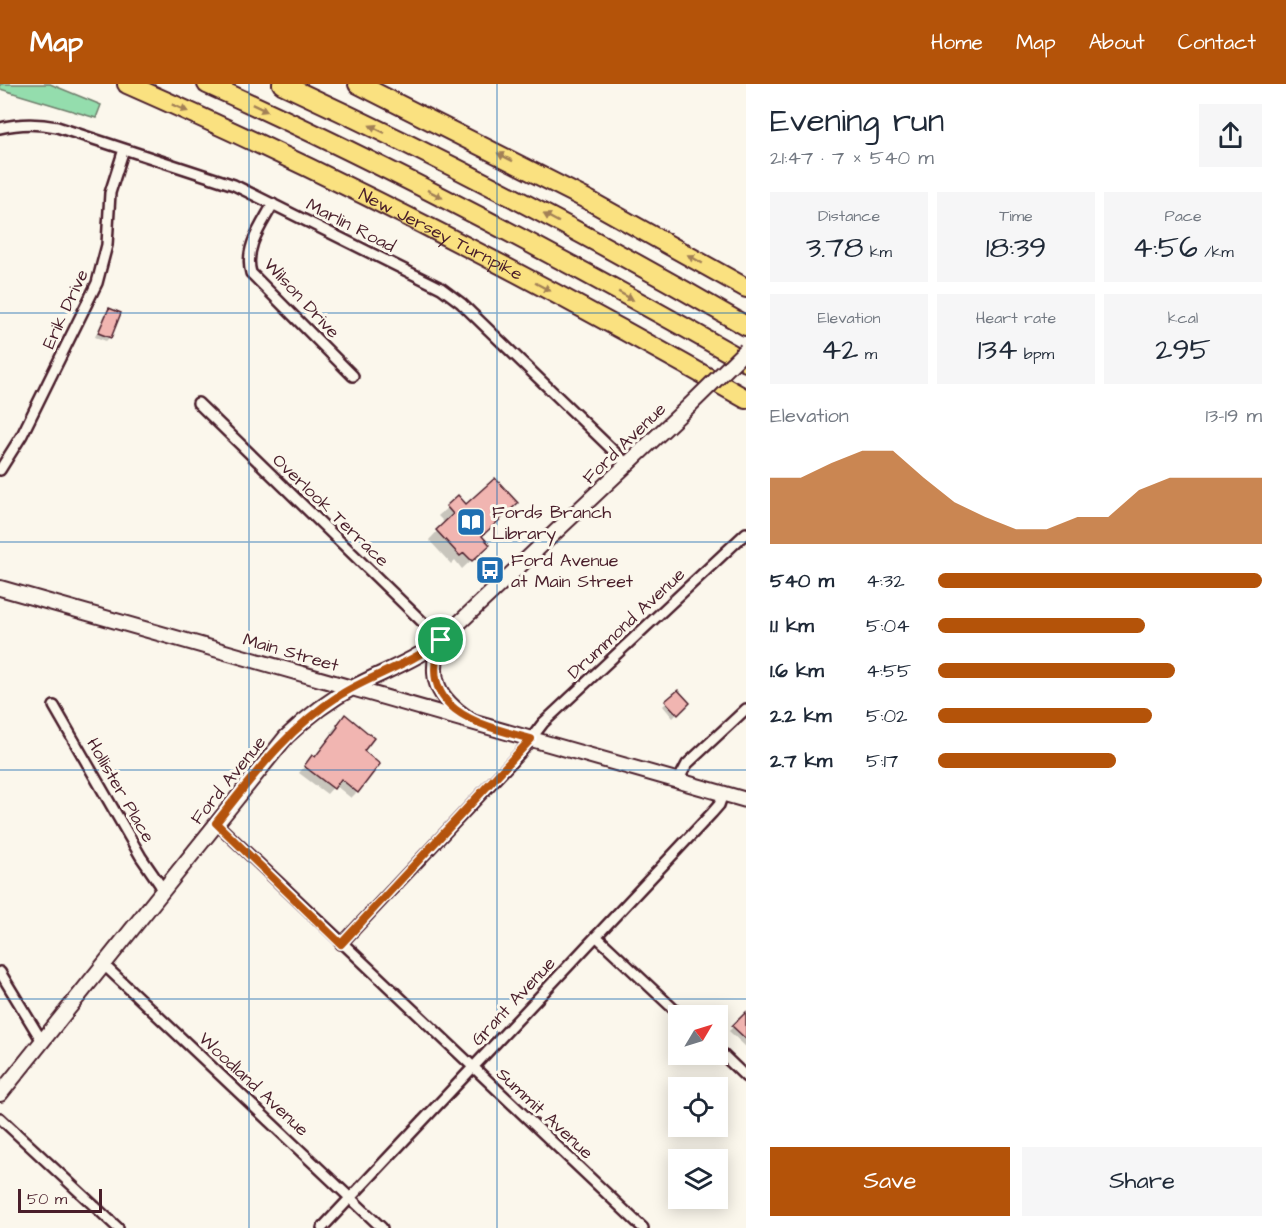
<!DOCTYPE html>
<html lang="en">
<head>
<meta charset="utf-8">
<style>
	:root { --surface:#fff; --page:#f6f6f7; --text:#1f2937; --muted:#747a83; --accent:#b45309 }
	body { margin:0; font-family:"Architects Daughter",sans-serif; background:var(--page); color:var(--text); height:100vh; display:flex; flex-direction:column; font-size:22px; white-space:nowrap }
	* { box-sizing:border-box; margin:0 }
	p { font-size:20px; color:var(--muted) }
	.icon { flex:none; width:33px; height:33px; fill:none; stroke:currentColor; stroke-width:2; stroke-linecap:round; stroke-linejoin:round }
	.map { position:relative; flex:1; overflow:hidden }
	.panel { display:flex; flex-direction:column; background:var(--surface); width:540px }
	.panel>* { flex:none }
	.needle { width:39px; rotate:52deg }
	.fabs { position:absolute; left:668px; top:921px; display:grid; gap:12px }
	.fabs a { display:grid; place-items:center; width:60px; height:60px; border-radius:0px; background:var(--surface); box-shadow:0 3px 15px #0003; font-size:30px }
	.scale { position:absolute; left:18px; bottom:15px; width:84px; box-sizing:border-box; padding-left:6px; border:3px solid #4a1f2b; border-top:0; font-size:16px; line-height:21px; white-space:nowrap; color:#4a1f2b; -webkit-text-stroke:4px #fbf7ec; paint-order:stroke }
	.pin { position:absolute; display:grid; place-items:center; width:51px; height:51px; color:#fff; margin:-26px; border:3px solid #fff; border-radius:50%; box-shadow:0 2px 6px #0007 }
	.round { display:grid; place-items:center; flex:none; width:63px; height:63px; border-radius:0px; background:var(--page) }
	.head { display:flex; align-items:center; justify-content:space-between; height:102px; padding:0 24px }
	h1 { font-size:33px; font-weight:600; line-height:45px }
	.metrics { display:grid; grid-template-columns:repeat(3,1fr); gap:9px; height:102px; padding:6px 24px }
	.metrics div { display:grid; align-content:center; border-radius:0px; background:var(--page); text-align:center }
	.metrics b { font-size:30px; font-weight:600 }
	.metrics small { font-size:16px; font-weight:400 }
	.metrics p { font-size:16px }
	.chart { height:168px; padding:12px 24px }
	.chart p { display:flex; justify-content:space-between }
	.chart svg { width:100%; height:108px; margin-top:6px; fill:var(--accent); opacity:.7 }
	.action { display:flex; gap:12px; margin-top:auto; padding:12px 24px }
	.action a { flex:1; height:69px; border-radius:0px; background:var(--accent); color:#fff; font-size:24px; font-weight:600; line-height:69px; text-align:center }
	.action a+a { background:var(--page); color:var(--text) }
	ul { padding:0 24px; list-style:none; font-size:20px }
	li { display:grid; grid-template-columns:96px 72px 1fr; align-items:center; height:45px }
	li i { height:15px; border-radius:8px; background:var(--accent) }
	header { display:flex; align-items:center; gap:36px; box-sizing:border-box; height:84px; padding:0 30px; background:var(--accent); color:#fff }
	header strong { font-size:28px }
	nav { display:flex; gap:33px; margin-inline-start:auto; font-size:21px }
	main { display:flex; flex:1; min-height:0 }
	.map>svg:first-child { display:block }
	.green { fill:#94ddad; stroke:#6f7e6c; stroke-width:1.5 }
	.shadow { fill:#0003 }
	.building { fill:#f1b5b1; stroke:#4a1f2b; stroke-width:1.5 }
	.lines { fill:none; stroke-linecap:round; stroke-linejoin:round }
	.street-casing { stroke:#4a1f2b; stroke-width:14 }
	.secondary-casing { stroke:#4a1f2b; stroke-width:18 }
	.highway-casing { stroke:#4a1f2b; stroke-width:22 }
	.street { stroke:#fbf7ec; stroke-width:9 }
	.secondary { stroke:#fbf7ec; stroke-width:14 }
	.highway { stroke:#fae180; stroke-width:18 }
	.secondary-bridge-casing { stroke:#4a1f2b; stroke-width:18; stroke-linecap:butt }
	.secondary-bridge { stroke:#fbf7ec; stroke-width:14 }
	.oneway { fill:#a28056 }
	.route-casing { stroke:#fff; stroke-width:12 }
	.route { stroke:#b45309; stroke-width:8 }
	.grid { fill:none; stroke:#1f6fb2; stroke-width:1.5; stroke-opacity:0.55 }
	.labels { text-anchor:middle; stroke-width:6; stroke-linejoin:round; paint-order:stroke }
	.street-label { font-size:18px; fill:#4a1f2b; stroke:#fbf7ec }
	.poi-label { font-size:18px; fill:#4a1f2b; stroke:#fbf7ec; text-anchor:start }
</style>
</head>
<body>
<header>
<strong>Map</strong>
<nav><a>Home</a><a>Map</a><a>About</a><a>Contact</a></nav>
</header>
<main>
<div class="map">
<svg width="746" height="1144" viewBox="0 0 746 1144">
	<rect width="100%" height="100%" fill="#fbf7ec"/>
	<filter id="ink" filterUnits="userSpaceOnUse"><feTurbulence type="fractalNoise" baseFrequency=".0167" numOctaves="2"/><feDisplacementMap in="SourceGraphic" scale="12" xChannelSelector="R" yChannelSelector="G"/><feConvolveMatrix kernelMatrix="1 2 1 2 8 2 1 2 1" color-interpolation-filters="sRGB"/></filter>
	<g filter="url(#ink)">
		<path class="green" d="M0 0H50L101 21 96 34 0 5Z"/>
		<path class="shadow" d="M109 226 110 253 106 257 95 253 105 230Z
			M458 414 480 453 479 469 462 485 455 476 451 480 429 456 445 439 438 432Z
			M677 608 688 619 673 634 663 622Z
			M345 632 362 667 357 708 351 714 335 701 327 710 299 689 312 673 314 674 333 650 331 648Z
			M746 930V963L729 947Z"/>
		<path class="building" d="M109 224 121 229 111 254 98 249Z
			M495 394 518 419 482 452 490 461 472 477 464 469 460 472 436 446 453 430 446 422 458 411 466 420Z
			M678 606 690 619 678 631 665 617Z
			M345 630 374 654 364 667 380 680 358 709 341 695 334 705 304 682 312 671 315 673 338 643 337 641Z
			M746 928V955L732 942Z"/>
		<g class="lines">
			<g class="street-casing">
				<path id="street" d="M0 44C20 39 37 39 57 43L234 101 441 204 461 219 628 381
					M273 120C261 142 244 164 251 189L353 292
					M198 319 441 556
					M0 386 22 351 97 199 107 161 110 109 124 65
					M54 622 141 773 163 805
					M678 697 687 680 746 625
					M216 739 643 1144
					M596 852 681 932
					M341 860 521 668 543 639 746 449
					M103 880 382 1144
					M0 888 42 957
					M717 965 746 993
					M0 1034 118 1144
					M322 1144 712 729 719 721 723 710"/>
			</g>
			<g class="secondary-casing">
				<path id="secondary" d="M0 504 746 716
					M441 556C427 593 437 614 469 635
					M0 1010 286 653C306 634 329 616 354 603 382 588 415 577 441 556L690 321"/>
			</g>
			<g class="highway-casing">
				<g id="highway">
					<path id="s1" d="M127 0C339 93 545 200 746 315"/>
					<path d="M207 0C392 83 570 178 746 278"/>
					<path d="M282 0C440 73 595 154 746 242"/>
					<path d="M358 0 590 117 746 204"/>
				</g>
			</g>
			<use href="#street" class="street"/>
			<use href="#secondary" class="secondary"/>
			<use href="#highway" class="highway"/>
			<g class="secondary-bridge-casing">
				<path id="secondary-bridge" d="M690 321 746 266"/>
			</g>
			<use href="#secondary-bridge" class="secondary-bridge"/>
		</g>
		<defs><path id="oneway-solid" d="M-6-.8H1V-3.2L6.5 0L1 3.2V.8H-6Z" transform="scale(1.5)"/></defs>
		<g class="oneway">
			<use href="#oneway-solid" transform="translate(180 24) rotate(24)"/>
			<use href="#oneway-solid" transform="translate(260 24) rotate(25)"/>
			<use href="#oneway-solid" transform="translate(377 45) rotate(-154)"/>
			<use href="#oneway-solid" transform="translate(505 73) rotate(-153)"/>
			<use href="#oneway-solid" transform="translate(435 110) rotate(27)"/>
			<use href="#oneway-solid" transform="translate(551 134) rotate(-152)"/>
			<use href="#oneway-solid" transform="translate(695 175) rotate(-150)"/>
			<use href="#oneway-solid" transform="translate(543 203) rotate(28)"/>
			<use href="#oneway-solid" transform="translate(626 212) rotate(29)"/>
		</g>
	</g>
	<g class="lines" filter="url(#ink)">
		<g class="route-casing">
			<path id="route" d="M441 556C415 626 479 641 531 655L341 860 216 739C254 691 287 645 340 611 372 591 411 580 441 556Z"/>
		</g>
		<use href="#route" class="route"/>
	</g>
	<path class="grid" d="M249 0V1144M497 0V1144M0 229H746M0 458H746M0 686H746M0 915H746"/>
	<defs>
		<g id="library-square" transform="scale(1.5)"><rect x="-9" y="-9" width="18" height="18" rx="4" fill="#1f6fb2" stroke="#fbf7ec"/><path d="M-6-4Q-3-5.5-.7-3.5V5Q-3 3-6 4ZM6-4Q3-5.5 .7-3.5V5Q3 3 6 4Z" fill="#fff"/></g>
		<g id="bus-square" transform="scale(1.5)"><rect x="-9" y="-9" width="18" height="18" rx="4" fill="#1f6fb2" stroke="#fbf7ec"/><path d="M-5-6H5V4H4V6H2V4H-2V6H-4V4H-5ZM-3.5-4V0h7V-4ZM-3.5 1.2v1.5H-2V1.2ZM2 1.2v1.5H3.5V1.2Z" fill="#fff"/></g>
	</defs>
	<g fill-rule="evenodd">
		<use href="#library-square" x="471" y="438"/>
		<use href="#bus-square" x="490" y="486"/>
	</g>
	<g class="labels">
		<g class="street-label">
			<text transform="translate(351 141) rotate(27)" y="6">Marlin Road</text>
			<text dy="6" stroke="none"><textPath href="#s1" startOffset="348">New Jersey Turnpike</textPath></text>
			<text transform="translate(302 214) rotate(47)" y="6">Wilson Drive</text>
			<text transform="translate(65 225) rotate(-65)" y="6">Erik Drive</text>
			<text transform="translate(624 359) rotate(-44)" y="6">Ford Avenue</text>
			<text transform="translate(331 426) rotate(44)" y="6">Overlook Terrace</text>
			<text transform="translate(626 539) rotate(-43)" y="6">Drummond Avenue</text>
			<text transform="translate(291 568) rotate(16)" y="6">Main Street</text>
			<text transform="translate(228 696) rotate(-51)" y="6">Ford Avenue</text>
			<text transform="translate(121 706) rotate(60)" y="6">Hollister Place</text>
			<text transform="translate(513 917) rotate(-47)" y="6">Grant Avenue</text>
			<text transform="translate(254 1000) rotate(43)" y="6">Woodland Avenue</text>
			<text transform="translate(545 1029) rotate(43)" y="6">Summit Avenue</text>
		</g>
		<g class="poi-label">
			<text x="492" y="434">Fords Branch<tspan x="492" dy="21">Library</tspan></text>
			<text x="511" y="482">Ford Avenue<tspan x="511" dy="21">at Main Street</tspan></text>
		</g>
	</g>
</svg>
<div class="fabs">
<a><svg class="needle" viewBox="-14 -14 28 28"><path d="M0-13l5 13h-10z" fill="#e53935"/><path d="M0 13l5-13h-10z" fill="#747a83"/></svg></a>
<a><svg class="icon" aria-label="locate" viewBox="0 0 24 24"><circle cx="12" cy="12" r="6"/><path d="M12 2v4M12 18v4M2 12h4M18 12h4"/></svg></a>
<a><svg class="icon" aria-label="layers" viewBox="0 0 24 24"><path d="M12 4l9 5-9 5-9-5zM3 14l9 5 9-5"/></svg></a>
</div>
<div class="scale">50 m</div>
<div class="pin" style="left:441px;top:556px;background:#1e9e55"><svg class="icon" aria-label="arrive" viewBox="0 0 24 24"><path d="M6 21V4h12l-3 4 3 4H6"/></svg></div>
</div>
<section class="panel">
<div class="head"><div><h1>Evening run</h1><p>21:47 · 7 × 540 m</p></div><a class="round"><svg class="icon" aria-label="share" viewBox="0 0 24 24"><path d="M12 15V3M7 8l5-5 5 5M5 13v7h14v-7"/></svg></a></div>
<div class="metrics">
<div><p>Distance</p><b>3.78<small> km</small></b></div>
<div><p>Time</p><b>18:39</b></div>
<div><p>Pace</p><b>4:56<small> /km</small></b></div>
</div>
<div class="metrics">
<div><p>Elevation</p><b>42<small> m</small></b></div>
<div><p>Heart rate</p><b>134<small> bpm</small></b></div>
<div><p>kcal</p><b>295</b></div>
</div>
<div class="chart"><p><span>Elevation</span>13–19 m</p>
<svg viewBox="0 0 160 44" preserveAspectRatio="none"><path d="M0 44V17L10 17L20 11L30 6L40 6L50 17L60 27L70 33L80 38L90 38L100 33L110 33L120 22L130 17L140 17L150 17L160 17V44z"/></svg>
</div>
<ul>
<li><b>540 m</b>4:32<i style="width:100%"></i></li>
<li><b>1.1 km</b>5:04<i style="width:64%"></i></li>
<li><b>1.6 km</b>4:55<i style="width:73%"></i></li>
<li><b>2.2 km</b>5:02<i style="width:66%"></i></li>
<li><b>2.7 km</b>5:17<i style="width:55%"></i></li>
</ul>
<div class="action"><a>Save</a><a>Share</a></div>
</section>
</main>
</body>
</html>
